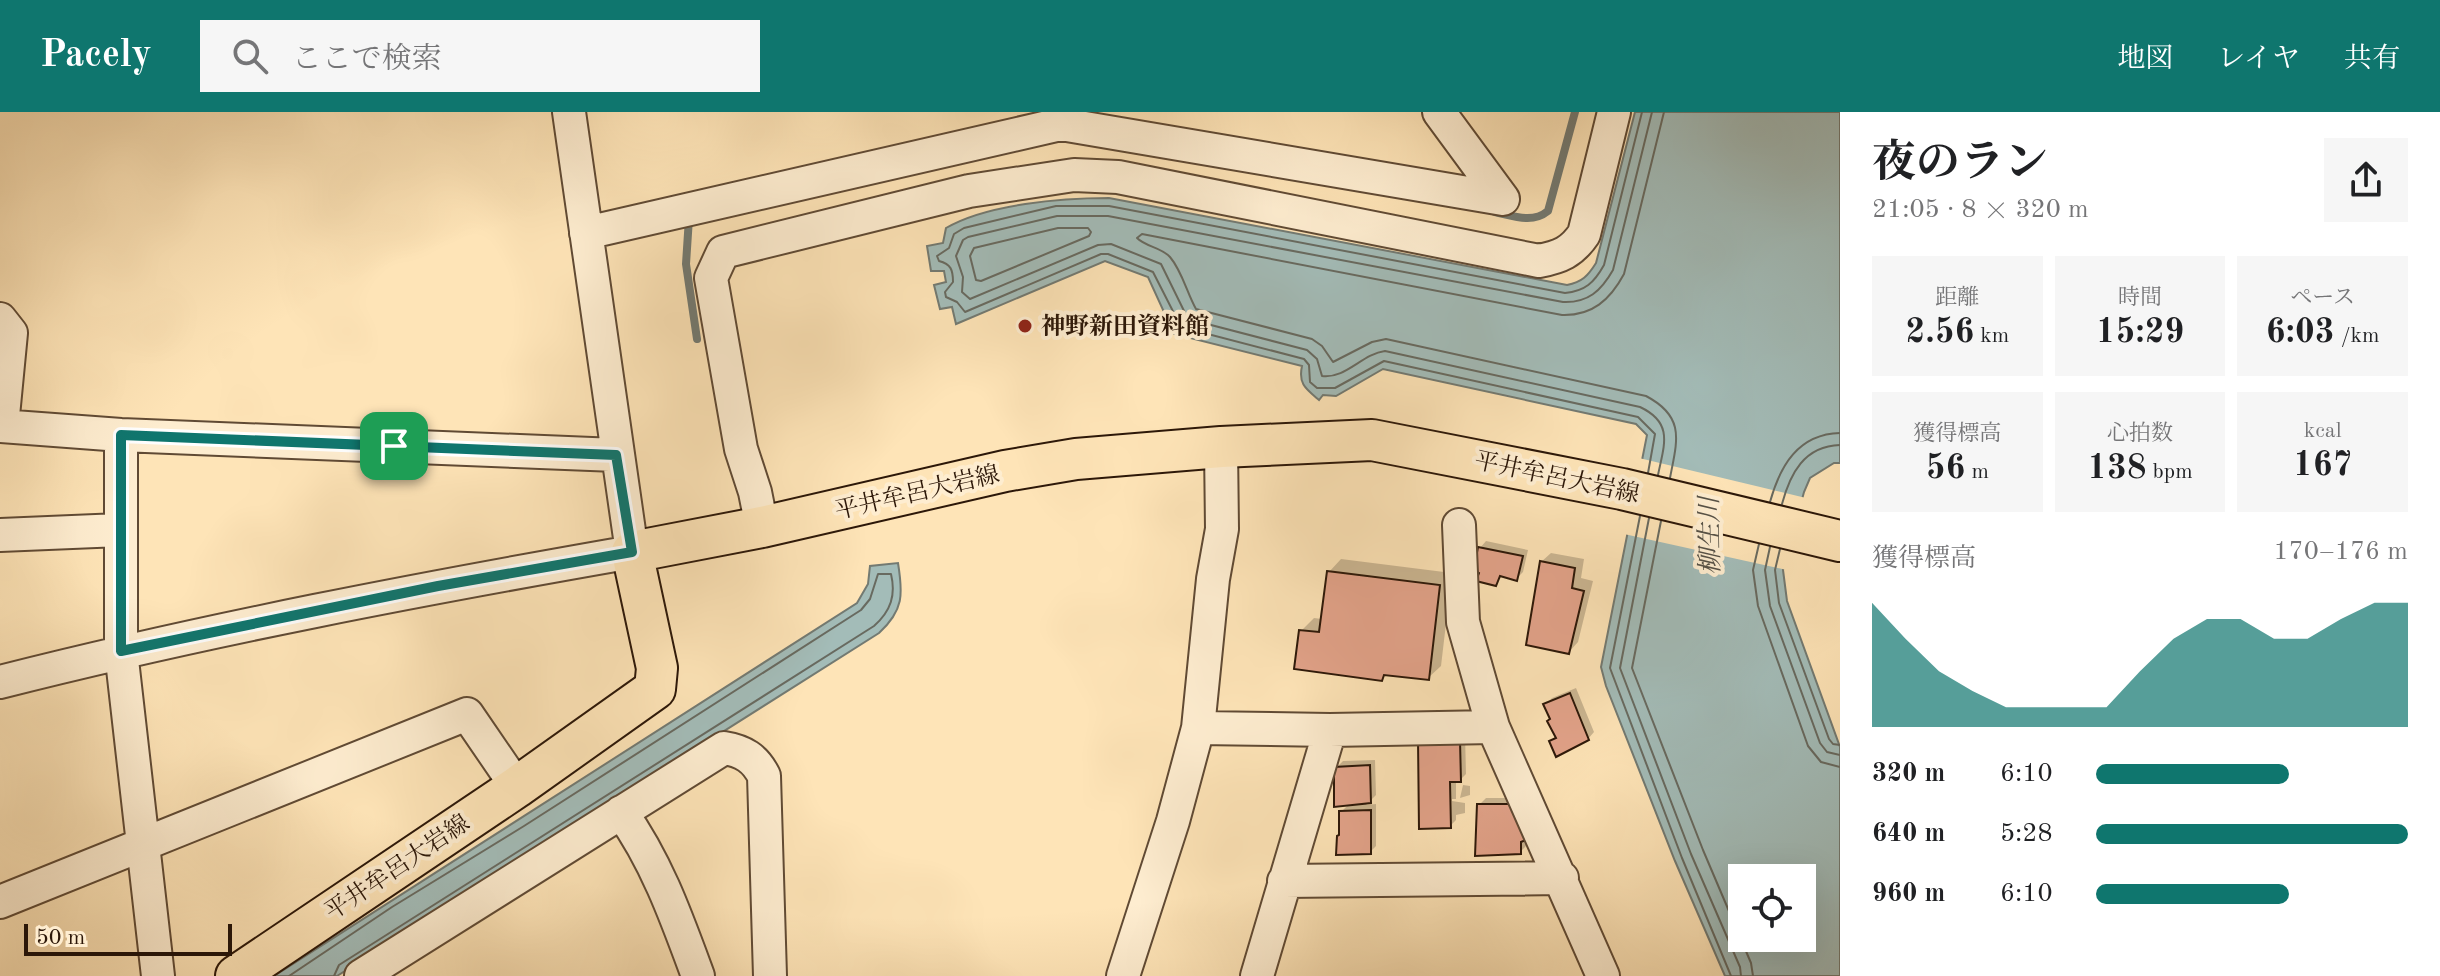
<!DOCTYPE html>
<html lang="ja">
<head>
<meta charset="utf-8">
<style>
	:root { --surface:#fff; --page:#f6f6f6; --text:#202124; --muted:#757577; --accent:#0f766e }
	body { margin:0; font-family:"Old Standard TT","Noto Serif JP",serif; background:var(--page); color:var(--text); height:100vh; display:flex; flex-direction:column; font-size:30px; white-space:nowrap }
	* { box-sizing:border-box; margin:0 }
	p { font-size:26px; color:var(--muted) }
	.icon { flex:none; width:44px; height:44px; fill:none; stroke:currentColor; stroke-width:2; stroke-linecap:round; stroke-linejoin:round }
	.map { position:relative; flex:1; overflow:hidden }
	.drawer { display:flex; flex-direction:column; background:var(--surface); width:600px }
	.drawer>* { flex:none }
	.controls { position:absolute; left:1728px; top:752px; display:grid; gap:16px }
	.controls a { display:grid; place-items:center; width:88px; height:88px; border-radius:0px; background:var(--surface); box-shadow:0 8px 32px #0002; font-size:40px }
	.scale { position:absolute; left:24px; bottom:20px; width:208px; box-sizing:border-box; padding-left:8px; border:4px solid #2c1708; border-top:0; font-size:22px; line-height:28px; white-space:nowrap; color:#2c1708; -webkit-text-stroke:6px #feedd0; paint-order:stroke }
	.pin { position:absolute; display:grid; place-items:center; width:68px; height:68px; color:#fff; margin:-34px; border-radius:16px; box-shadow:0 4px 12px #0006 }
	.round { display:grid; place-items:center; flex:none; width:84px; height:84px; border-radius:0px; background:var(--page) }
	.headline { display:flex; align-items:center; justify-content:space-between; height:136px; padding:0 32px }
	h1 { font-size:44px; font-weight:700; line-height:60px }
	.figures { display:grid; grid-template-columns:repeat(3,1fr); gap:12px; height:136px; padding:8px 32px }
	.figures div { display:grid; align-content:center; border-radius:0px; background:var(--page); text-align:center }
	.figures b { font-size:34px; font-weight:700 }
	.figures small { font-size:22px; font-weight:400 }
	.figures p { font-size:22px }
	.chart { height:224px; padding:16px 32px }
	.chart p { display:flex; justify-content:space-between }
	.chart svg { width:100%; height:144px; margin-top:8px; fill:var(--accent); opacity:.7 }
	ul { padding:0 32px; list-style:none; font-size:26px }
	li { display:grid; grid-template-columns:128px 96px 1fr; align-items:center; height:60px }
	li i { height:20px; border-radius:10px; background:var(--accent) }
	header { display:flex; align-items:center; gap:48px; box-sizing:border-box; height:112px; padding:0 40px; background:var(--accent); color:#fff }
	header strong { font-size:38px }
	nav { display:flex; gap:44px; margin-inline-start:auto; font-size:28px }
	.search { width:560px; height:72px; background:var(--page); display:flex; align-items:center; gap:20px; box-sizing:border-box; padding:0 28px; border-radius:0px; color:var(--muted); font-size:30px }
	main { display:flex; flex:1; min-height:0 }
	.map>svg:first-child { display:block }
	.water { fill:#a3bcb8; stroke:#737a72; stroke-width:2; fill-rule:evenodd }
	.pier { fill:#fee4b7 }
	.shadow { fill:#0003 }
	.lines { fill:none; stroke-linecap:round; stroke-linejoin:round }
	.shore { stroke:#686a60; stroke-width:2 }
	.stream { stroke:#737a72; stroke-width:8 }
	.building { fill:#e3a38a; stroke:#2c1708; stroke-width:2 }
	.minor-casing { stroke:#604a34; stroke-width:36 }
	.major-casing { stroke:#2c1708; stroke-width:44 }
	.minor { stroke:#feedd0; stroke-width:32 }
	.major { stroke:#fee4b7; stroke-width:40 }
	.route-casing { stroke:#fff; stroke-width:16 }
	.route { stroke:#0f766e; stroke-width:10 }
	.poi-dot { fill:#8f2418; stroke:#feedd0; stroke-width:3 }
	.labels { text-anchor:middle; stroke-width:8; stroke-linejoin:round; paint-order:stroke }
	.poi-label { font-size:24px; font-weight:bold; fill:#2c1708; stroke:#feedd0; text-anchor:start }
	.street-label { font-size:24px; fill:#2c1708; stroke:#feedd0 }
	.water-label { font-size:26px; font-style:italic; fill:#565146; stroke:#feedd0 }
</style>
</head>
<body>
<header>
<strong>Pacely</strong>
<div class="search"><svg class="icon" aria-label="search" viewBox="0 0 24 24"><circle cx="10" cy="10" r="6"/><path d="M15 15l6 6"/></svg>ここで検索</div>
<nav><a>地図</a><a>レイヤ</a><a>共有</a></nav>
</header>
<main>
<div class="map">
<svg width="1840" height="864" viewBox="0 0 1840 864">
	<rect width="100%" height="100%" fill="#fee4b7"/>
	<filter id="stains"><feTurbulence type="fractalNoise" baseFrequency=".0025" numOctaves="4"/><feColorMatrix values="0 0 0 0 .2 0 0 0 0 .09 0 0 0 0 .02 0 0 0 .5 -.17"/></filter>
	<radialGradient id="worn" r=".72"><stop offset=".6" stop-color="#630" stop-opacity="0"/><stop offset="1" stop-color="#630" stop-opacity=".3"/></radialGradient>
	<path class="water" d="M1635 0H1840V351H1834L1810 366 1804 380 1783 458 1787 489 1840 635V864H1725L1675 749 1606 574 1601 555 1647 323 1636 312 1383 257 1336 284 1323 283 1319 288C1306 277 1298 272 1302 254L1174 222 1148 165 1105 149 956 212 952 195 940 197 934 173 946 170 944 159H931L927 134 943 131 946 116C987 92 1062 86 1109 86L1567 173C1582 170 1588 164 1596 151ZM1742 766H1802V826H1742Z
		M898 451C903 482 904 498 879 521L337 864H274L857 491 868 472 870 454Z"/>
	<path class="pier" d="M1639 346 1806 386 1787 458 1624 422Z"/>
	<path class="shadow" d="M1486 429 1528 438 1523 460 1517 466 1503 463 1496 472 1482 460 1480 436Z
		M1551 441 1584 447 1581 466 1593 469 1578 530 1569 540 1541 450Z
		M1341 447 1452 461 1441 554 1428 566 1387 561 1381 567 1301 519 1314 506 1322 507 1329 460Z
		M1576 576 1594 620 1588 627 1551 629 1557 623 1546 592 1552 586Z
		M1465 622 1466 662 1460 668H1456V687H1452V689L1465 691V701L1456 703V708L1450 714 1420 629Z
		M1375 648 1376 683 1366 693 1376 692V734L1370 740 1341 722V700L1350 691 1336 656 1343 649Z
		M1463 673 1470 674V683L1460 686Z
		M1486 686H1524L1526 734 1520 740 1479 693Z"/>
	<g class="lines">
		<path class="shore" d="M1642 0 1604 153C1594 171 1585 179 1565 181L1109 94H1056L964 116 954 122 949 136 937 144 939 149C951 152 953 158 953 170L945 180 946 185 957 190 965 200 1101 142H1108L1153 160 1181 215 1304 247 1309 253 1310 270 1317 276H1335L1384 249 1638 305 1655 322 1648 361
			M1652 0 1613 158C1601 179 1588 191 1563 190L1108 104H1057L968 125 963 128 956 144 963 165 962 180 970 187 1098 133 1111 132 1161 152 1188 207 1307 238 1317 247 1322 264C1346 267 1362 242 1385 239L1640 295C1674 311 1664 333 1658 363
			M1664 0 1624 162C1610 188 1592 204 1562 203L1142 122 1137 126C1146 135 1161 135 1170 145 1182 159 1187 181 1196 197L1312 227 1322 234 1333 250 1372 230 1386 227 1646 284C1686 305 1677 329 1670 366
			M1058 116H1088L1091 120 1089 124 981 169 976 168 970 144 974 136Z
			M1770 390C1780 354 1798 322 1840 321
			M1782 392C1790 362 1804 334 1840 333
			M1640 404 1610 556 1682 746 1731 864
			M1649 406 1620 556 1691 742 1740 855 1741 864
			M1661 409 1632 556 1703 738 1751 851 1753 864
			M1759 432 1753 458 1758 494 1808 634 1821 650 1840 655
			M1770 435 1765 458 1770 494 1820 631 1827 640 1840 643
			M1780 437 1775 458 1779 491 1829 627 1833 632 1840 633
			M289 864 392 795 524 714 861 498 870 487 878 462H891C896 483 891 499 874 514L339 853 334 864"/>
		<path class="stream" d="M1495 100C1514 104 1532 112 1548 99L1575 0
			M689 106 686 152 697 227"/>
	</g>
	<path class="building" d="M1478 435 1523 444 1517 469 1500 464 1496 474 1476 469 1479 461 1474 457Z
		M1540 449 1575 456 1572 476 1584 479 1569 542 1526 533Z
		M1327 459 1440 473 1429 568 1384 563 1382 569 1294 557 1299 518 1319 520Z
		M1570 581 1589 628 1556 645 1549 629 1556 626 1547 609 1550 607 1543 592Z
		M1418 628H1460L1461 670H1450L1451 716 1419 717Z
		M1370 653 1371 691 1334 695V655Z
		M1477 692H1518L1526 728 1521 730V742L1475 744Z
		M1371 698V742L1336 743 1337 724 1339 723V699Z"/>
	<g class="lines">
		<g class="minor-casing">
			<path id="minor" d="M586 121 1061 12 1503 87 1439 0
				M0 207 11 221 2 314
				M0 314 121 323 616 343
				M121 323V539L158 864
				M1459 413 1463 510 1493 615 1603 864
				M762 415 755 380 741 337 711 166 723 140 969 79 1074 63 1118 65 1539 149C1560 145 1572 140 1584 122L1614 0
				M0 423 120 418
				M0 570C209 517 420 477 632 440L569 0
				M1198 616 1330 618 1493 615
				M621 700C657 750 677 807 698 864
				M1284 769 1562 766
				M0 790 467 602 517 675
				M361 864 724 636C743 639 755 646 764 664L770 864
				M1123 864 1173 709 1198 616 1213 467 1222 417 1221 335
				M1257 864 1330 618"/>
		</g>
		<g class="major-casing">
			<path id="major" d="M236 864 517 675 655 577 657 556 632 440 762 415 1005 359 1076 347 1221 335 1372 328 1622 377 1840 429"/>
		</g>
		<use href="#minor" class="minor"/>
		<use href="#major" class="major"/>
	</g>
	<g class="lines">
		<g class="route-casing">
			<path id="route" d="M121 323 616 343 632 440 438 474 121 539Z"/>
		</g>
		<use href="#route" class="route"/>
	</g>
	<circle class="poi-dot" cx="1025" cy="214" r="8"/>
	<g class="labels">
		<g class="poi-label">
			<text x="1041" y="222">神野新田資料館</text>
		</g>
		<g class="street-label">
			<text transform="translate(1557 365) rotate(12)" y="8">平井牟呂大岩線</text>
			<text transform="translate(917 380) rotate(-13)" y="8">平井牟呂大岩線</text>
			<text transform="translate(397 755) rotate(-34)" y="8">平井牟呂大岩線</text>
		</g>
		<g class="water-label">
			<text transform="translate(1709 424) rotate(-91)" y="9">柳生川</text>
		</g>
	</g>
	<rect width="100%" height="100%" filter="url(#stains)"/>
	<rect width="100%" height="100%" fill="url(#worn)"/>
</svg>
<div class="controls">
<a><svg class="icon" aria-label="locate" viewBox="0 0 24 24"><circle cx="12" cy="12" r="6"/><path d="M12 2v4M12 18v4M2 12h4M18 12h4"/></svg></a>
</div>
<div class="scale">50 m</div>
<div class="pin" style="left:394px;top:334px;background:#1e9e55"><svg class="icon" aria-label="arrive" viewBox="0 0 24 24"><path d="M6 21V4h12l-3 4 3 4H6"/></svg></div>
</div>
<section class="drawer">
<div class="headline"><div><h1>夜のラン</h1><p>21:05 · 8 × 320 m</p></div><a class="round"><svg class="icon" aria-label="share" viewBox="0 0 24 24"><path d="M12 15V3M7 8l5-5 5 5M5 13v7h14v-7"/></svg></a></div>
<div class="figures">
<div><p>距離</p><b>2.56<small> km</small></b></div>
<div><p>時間</p><b>15:29</b></div>
<div><p>ペース</p><b>6:03<small> /km</small></b></div>
</div>
<div class="figures">
<div><p>獲得標高</p><b>56<small> m</small></b></div>
<div><p>心拍数</p><b>138<small> bpm</small></b></div>
<div><p>kcal</p><b>167</b></div>
</div>
<div class="chart"><p><span>獲得標高</span>170–176 m</p>
<svg viewBox="0 0 160 44" preserveAspectRatio="none"><path d="M0 44V6L10 17L20 27L30 33L40 38L50 38L60 38L70 38L80 27L90 17L100 11L110 11L120 17L130 17L140 11L150 6L160 6V44z"/></svg>
</div>
<ul>
<li><b>320 m</b>6:10<i style="width:62%"></i></li>
<li><b>640 m</b>5:28<i style="width:100%"></i></li>
<li><b>960 m</b>6:10<i style="width:62%"></i></li>
</ul>
</section>
</main>
</body>
</html>
